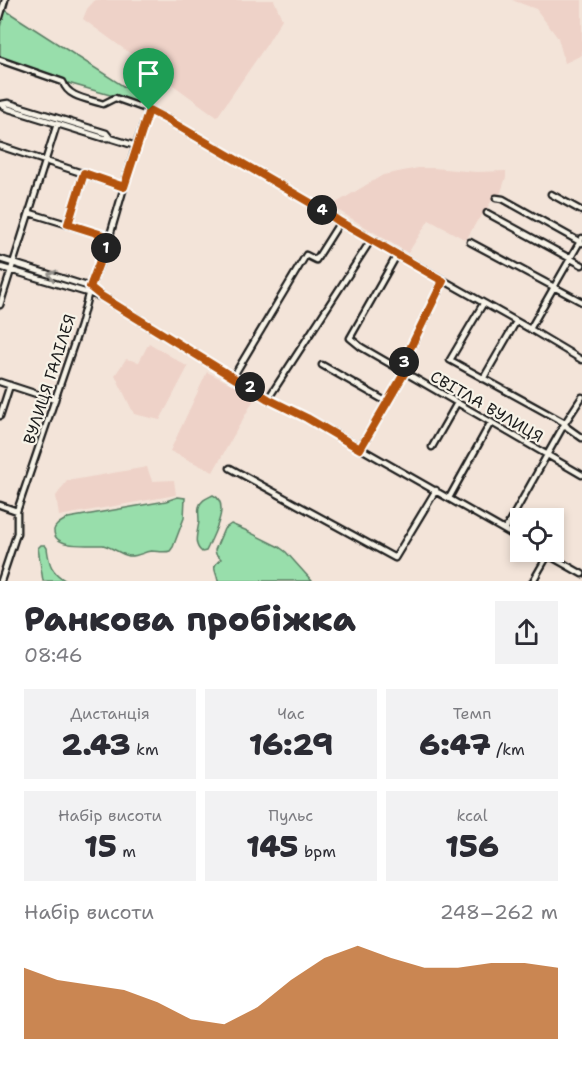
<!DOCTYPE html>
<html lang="uk">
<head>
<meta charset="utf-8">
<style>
	:root { --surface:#fff; --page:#f2f2f3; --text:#2b2b33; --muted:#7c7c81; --accent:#b45309 }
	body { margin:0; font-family:"Shantell Sans",sans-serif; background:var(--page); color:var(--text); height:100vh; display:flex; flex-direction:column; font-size:22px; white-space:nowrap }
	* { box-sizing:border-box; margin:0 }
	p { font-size:20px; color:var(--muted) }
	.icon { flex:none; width:33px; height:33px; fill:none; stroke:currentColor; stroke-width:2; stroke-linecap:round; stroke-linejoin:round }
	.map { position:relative; height:581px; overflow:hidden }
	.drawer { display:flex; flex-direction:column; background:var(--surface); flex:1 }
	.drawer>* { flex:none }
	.fabs { position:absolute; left:510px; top:508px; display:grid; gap:12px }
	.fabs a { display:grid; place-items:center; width:54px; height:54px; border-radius:0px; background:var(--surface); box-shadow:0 3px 9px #0003; font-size:30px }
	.pin { position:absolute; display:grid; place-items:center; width:51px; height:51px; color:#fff; margin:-62px -26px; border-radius:50% 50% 50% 0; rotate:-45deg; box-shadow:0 0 6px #0007 }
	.pin .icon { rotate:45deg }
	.km { position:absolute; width:30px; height:30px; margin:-15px; border-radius:50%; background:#222; color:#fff; font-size:16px; line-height:30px; text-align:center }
	.round { display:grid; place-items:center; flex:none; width:63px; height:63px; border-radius:0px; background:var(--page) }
	.headline { display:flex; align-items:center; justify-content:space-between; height:102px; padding:0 24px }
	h1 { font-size:33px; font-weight:800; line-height:45px }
	.figures { display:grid; grid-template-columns:repeat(3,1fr); gap:9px; height:102px; padding:6px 24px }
	.figures div { display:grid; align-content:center; border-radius:0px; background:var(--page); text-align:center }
	.figures b { font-size:30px; font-weight:800 }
	.figures small { font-size:16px; font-weight:400 }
	.figures p { font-size:16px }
	.chart { height:168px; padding:12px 24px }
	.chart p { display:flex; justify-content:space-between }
	.chart svg { width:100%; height:108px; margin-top:6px; fill:var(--accent); opacity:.7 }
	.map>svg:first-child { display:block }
	.built { fill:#eed2c8 }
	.green { fill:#98deab; stroke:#5a7d64; stroke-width:1.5 }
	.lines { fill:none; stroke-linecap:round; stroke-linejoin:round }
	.minor-casing { stroke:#1c1c1c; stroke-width:9 }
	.minor { stroke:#f7f3e8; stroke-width:4.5 }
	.oneway { stroke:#94928c }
	.route-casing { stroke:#fff; stroke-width:12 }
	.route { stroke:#b45309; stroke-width:8 }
	.labels { text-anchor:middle; stroke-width:4.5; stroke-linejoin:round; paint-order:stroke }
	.street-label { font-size:16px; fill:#1c1c1c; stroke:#f7f3e8 }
</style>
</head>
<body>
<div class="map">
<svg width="582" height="581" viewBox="0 0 582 581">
	<rect width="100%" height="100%" fill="#f3e4d9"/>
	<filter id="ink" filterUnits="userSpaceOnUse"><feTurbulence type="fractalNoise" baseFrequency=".0167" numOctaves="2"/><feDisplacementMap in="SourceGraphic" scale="12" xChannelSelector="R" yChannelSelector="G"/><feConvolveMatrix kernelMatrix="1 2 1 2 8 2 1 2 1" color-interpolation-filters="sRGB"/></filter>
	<g filter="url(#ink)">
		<path class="built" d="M95 0H274L282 19 267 44 217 117 83 19 87 9Z
			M512 0H582V55L565 63 558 38 536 9Z
			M418 168H434L476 172 506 171V177L500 195 494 197 484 213 477 221 466 240 429 220 408 253 331 206 383 175Z
			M149 343 188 367 160 420 134 414 115 375 126 359 139 362Z
			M207 372 256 396 213 472 170 451Z
			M147 467 152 481 174 480 176 495 59 516 56 496 67 481Z"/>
		<path class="green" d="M5 10 145 100 144 106 114 95H110L68 83 64 80 0 57V27Z
			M213 495C231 503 214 533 208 547L206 551 202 552C192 544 198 532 199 521 199 516 198 511 199 507 201 500 207 498 213 495Z
			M178 497 185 498 184 518 173 547C172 548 171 550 170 551 165 553 157 551 151 551 143 552 137 557 129 556 120 554 112 547 103 545 92 544 53 550 54 530 55 524 63 521 68 518L166 501Z
			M231 524 245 530 279 547 286 552 312 581H218C216 569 210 568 221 559L216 554 215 550 224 529Z
			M41 545H45L47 548C49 564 51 572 66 581H43L38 548Z"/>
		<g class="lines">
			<g class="minor-casing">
				<path id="minor" d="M0 17 5 0
					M0 60 63 82C68 98 89 99 103 104L115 98 149 110 168 120 321 209 340 222 530 329 582 360
					M0 104 6 108 103 138H110L136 146
					M2 104 8 103 106 133 110 138
					M0 146 124 187
					M551 194 582 211
					M496 198 503 199 582 243
					M30 213 109 237
					M487 213 582 265
					M68 224 84 173
					M470 242 582 302
					M397 255 350 338 361 347 582 475
					M0 259 90 287 101 296 268 399 307 418 520 539
					M0 267 98 296
					M483 304 450 360 563 422 568 428 582 438
					M0 305 57 124
					M530 329 582 238
					M322 365 387 402
					M400 369 443 281
					M233 377 306 255 316 260 340 222
					M483 379 516 322
					M0 382 55 400
					M268 399 371 240
					M0 416 10 385
					M432 447 457 403
					M360 449 405 372
					M230 468 395 558 436 490
					M449 498 491 422
					M0 505 17 511
					M505 530 565 423 582 397
					M543 552 582 574
					M1 581 17 533V511L80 326 90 287 106 249 136 146 149 110
					M533 581 548 555"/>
			</g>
			<use href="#minor" class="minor"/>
		</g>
		<defs><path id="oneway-chevron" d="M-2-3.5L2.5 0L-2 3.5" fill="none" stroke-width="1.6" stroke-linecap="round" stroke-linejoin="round" transform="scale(1.5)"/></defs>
		<use class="oneway" href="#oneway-chevron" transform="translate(52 275) rotate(-163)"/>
	</g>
	<g class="lines" filter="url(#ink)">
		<g class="route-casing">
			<path id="route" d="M149 110 168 120 321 209 340 222 443 281 400 369 405 372 360 449 307 418 268 399 101 296 90 287 109 237 68 224 84 173 124 187Z"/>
		</g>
		<use href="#route" class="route"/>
	</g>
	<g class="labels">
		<g class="street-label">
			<text transform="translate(49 379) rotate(-72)" y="6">ВУЛИЦЯ ГАЛІЛЕЯ</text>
			<text transform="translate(487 406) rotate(30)" y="6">СВІТЛА ВУЛИЦЯ</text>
		</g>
	</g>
</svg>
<div class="fabs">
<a><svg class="icon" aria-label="locate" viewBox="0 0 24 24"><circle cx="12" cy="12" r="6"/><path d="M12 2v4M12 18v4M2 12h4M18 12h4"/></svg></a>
</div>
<div class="pin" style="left:149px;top:110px;background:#1e9e55"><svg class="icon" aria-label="arrive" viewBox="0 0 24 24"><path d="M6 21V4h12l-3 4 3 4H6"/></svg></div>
<b class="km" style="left:106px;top:248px">1</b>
<b class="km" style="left:250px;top:387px">2</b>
<b class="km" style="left:404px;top:362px">3</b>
<b class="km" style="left:322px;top:210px">4</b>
</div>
<section class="drawer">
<div class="headline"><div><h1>Ранкова пробіжка</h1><p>08:46</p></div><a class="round"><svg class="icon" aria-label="share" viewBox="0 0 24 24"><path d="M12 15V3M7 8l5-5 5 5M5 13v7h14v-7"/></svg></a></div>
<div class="figures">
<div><p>Дистанція</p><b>2.43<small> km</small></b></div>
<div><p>Час</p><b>16:29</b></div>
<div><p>Темп</p><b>6:47<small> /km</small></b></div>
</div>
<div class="figures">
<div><p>Набір висоти</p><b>15<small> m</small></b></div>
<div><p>Пульс</p><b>145<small> bpm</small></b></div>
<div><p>kcal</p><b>156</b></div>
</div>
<div class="chart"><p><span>Набір висоти</span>248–262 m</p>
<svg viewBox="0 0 160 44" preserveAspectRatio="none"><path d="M0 44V15L10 20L20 22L30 24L40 29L50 36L60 38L70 31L80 20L90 11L100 6L110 11L120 15L130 15L140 13L150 13L160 15V44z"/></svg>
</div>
</section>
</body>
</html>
